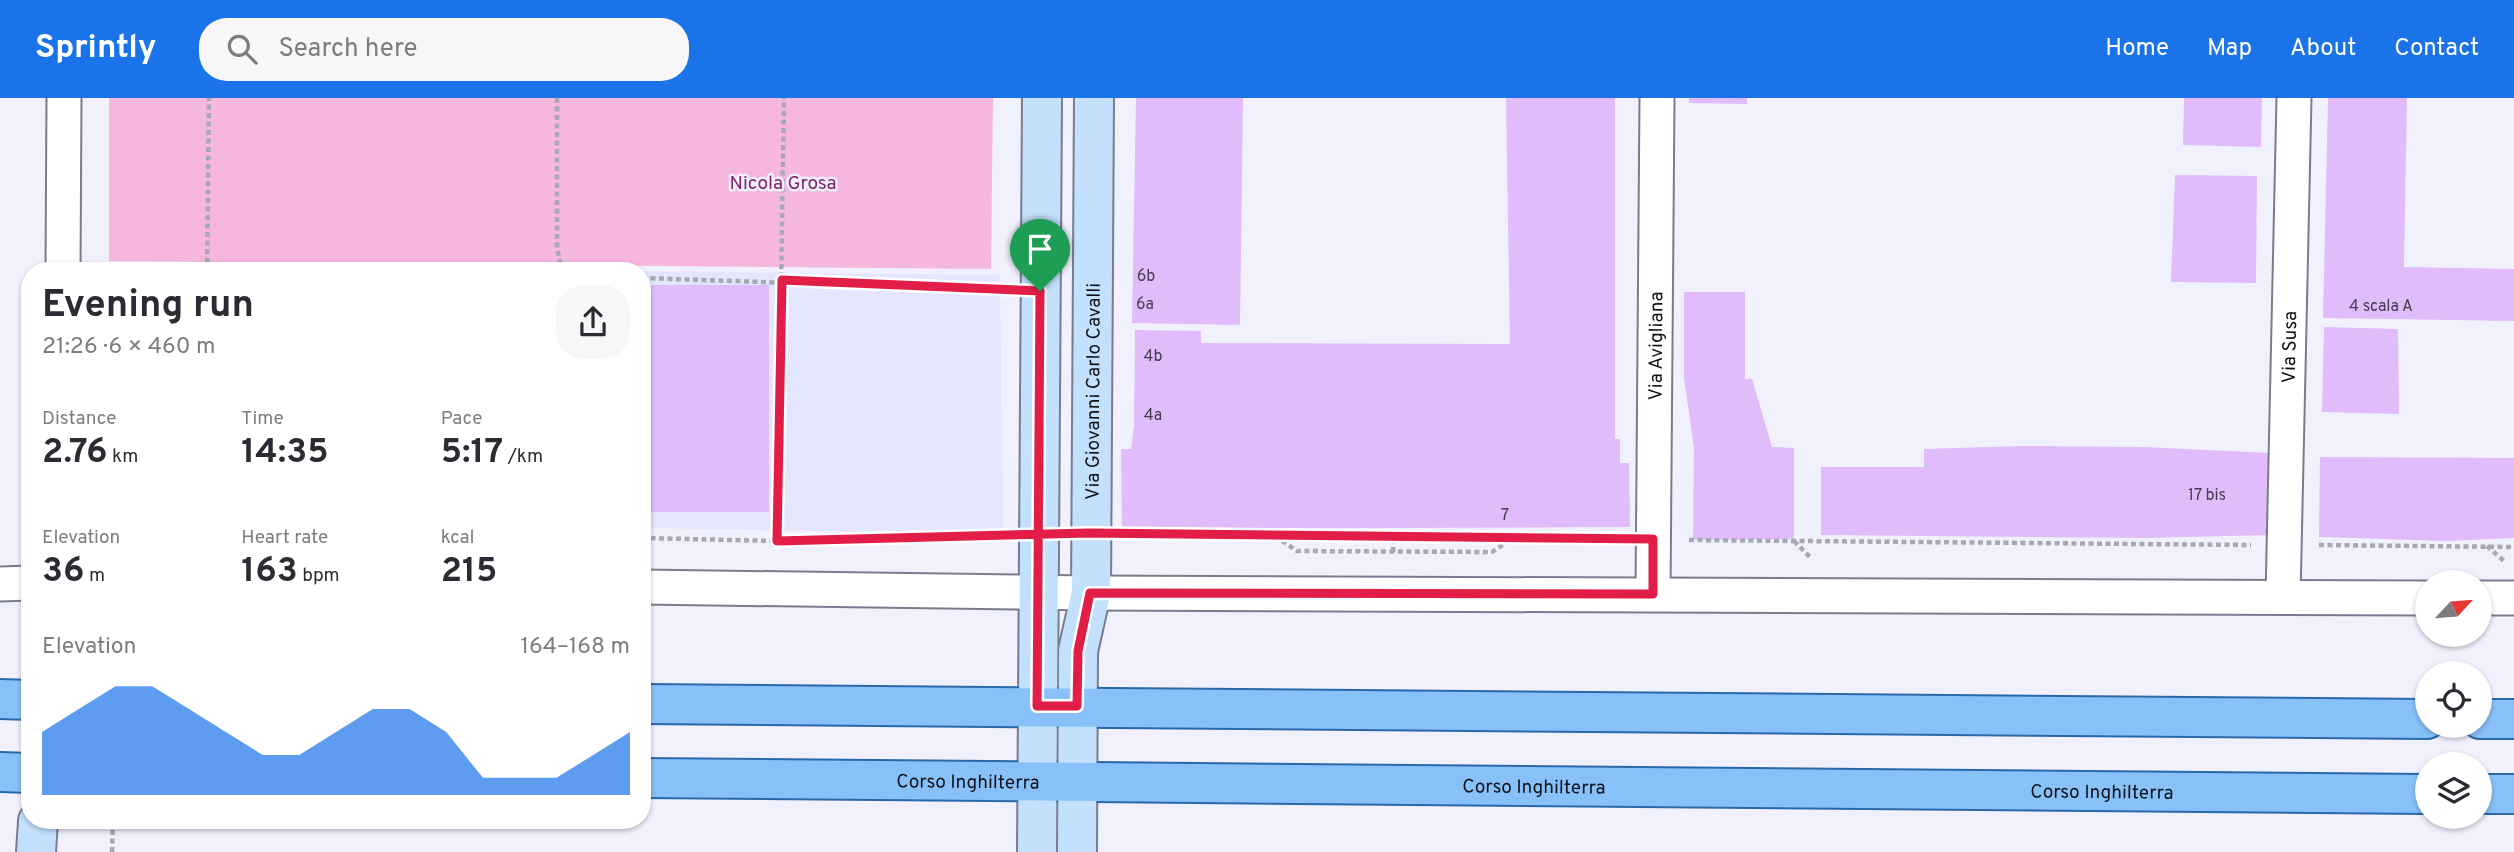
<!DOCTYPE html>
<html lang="en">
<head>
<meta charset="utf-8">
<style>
	:root { --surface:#fff; --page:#f7f7f7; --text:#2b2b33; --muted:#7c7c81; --accent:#1a73e8 }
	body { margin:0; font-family:Overpass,sans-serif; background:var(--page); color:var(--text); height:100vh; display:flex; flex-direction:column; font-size:26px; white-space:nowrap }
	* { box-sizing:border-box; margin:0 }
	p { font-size:23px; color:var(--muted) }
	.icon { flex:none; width:38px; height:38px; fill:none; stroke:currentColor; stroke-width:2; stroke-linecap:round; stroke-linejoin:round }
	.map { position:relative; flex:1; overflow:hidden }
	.details { position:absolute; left:21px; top:164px; width:630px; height:567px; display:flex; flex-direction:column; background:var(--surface); border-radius:28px; box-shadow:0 2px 5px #0004 }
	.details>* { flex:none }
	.needle { width:46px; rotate:64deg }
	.fabs { position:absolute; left:2415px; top:472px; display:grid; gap:14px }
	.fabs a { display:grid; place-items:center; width:77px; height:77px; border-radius:50%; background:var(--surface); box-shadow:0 2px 5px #0004; font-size:35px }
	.pin { position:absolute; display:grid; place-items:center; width:60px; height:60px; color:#fff; margin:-72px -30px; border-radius:50% 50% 50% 0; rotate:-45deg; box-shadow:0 0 7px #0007 }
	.pin .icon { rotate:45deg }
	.round { display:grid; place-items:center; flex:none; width:74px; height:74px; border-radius:28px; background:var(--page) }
	.headline { display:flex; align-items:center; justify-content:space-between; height:119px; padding:0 21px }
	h1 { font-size:38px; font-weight:700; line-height:52px }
	.metrics { display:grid; grid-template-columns:repeat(3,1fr); gap:10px; height:119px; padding:7px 21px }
	.metrics div { display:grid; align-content:center }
	.metrics b { font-size:35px; font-weight:700 }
	.metrics small { font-size:19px; font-weight:400 }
	.metrics p { font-size:19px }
	.chart { height:196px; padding:14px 21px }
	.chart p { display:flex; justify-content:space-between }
	.chart svg { width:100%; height:126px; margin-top:7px; fill:var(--accent); opacity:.7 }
	header { display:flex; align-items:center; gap:42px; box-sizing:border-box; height:98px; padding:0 35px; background:var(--accent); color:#fff }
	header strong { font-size:33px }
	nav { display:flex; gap:38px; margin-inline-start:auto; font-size:24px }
	.search { width:490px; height:63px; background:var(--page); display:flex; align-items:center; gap:18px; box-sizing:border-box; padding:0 24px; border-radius:28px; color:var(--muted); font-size:26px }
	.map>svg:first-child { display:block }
	.built { fill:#e3e6fc }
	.green { fill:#f6b7df }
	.building { fill:#e1bcfb }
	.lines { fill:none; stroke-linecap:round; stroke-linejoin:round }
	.street-casing { stroke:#7a7c8e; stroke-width:37 }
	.secondary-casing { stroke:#7a7c8e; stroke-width:42 }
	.primary-casing { stroke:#2a68a9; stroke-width:42 }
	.path { stroke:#a7a8b2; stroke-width:4.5; stroke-dasharray:5 3.5; stroke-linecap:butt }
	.street { stroke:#fff; stroke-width:33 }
	.secondary { stroke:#c3e0fd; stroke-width:38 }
	.primary { stroke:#88c1fa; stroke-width:38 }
	.route-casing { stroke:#fff; stroke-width:14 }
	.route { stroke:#e11d48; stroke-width:9 }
	.labels { text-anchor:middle; stroke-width:5; stroke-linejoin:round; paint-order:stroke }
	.number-label { font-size:16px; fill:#443c51 }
	.park-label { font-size:19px; fill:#822469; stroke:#f0f1fd }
	.street-label { font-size:19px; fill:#101118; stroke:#f0f1fd }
</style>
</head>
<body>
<header>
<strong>Sprintly</strong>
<div class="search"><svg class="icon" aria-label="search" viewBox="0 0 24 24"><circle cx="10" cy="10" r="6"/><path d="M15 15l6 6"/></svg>Search here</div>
<nav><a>Home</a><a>Map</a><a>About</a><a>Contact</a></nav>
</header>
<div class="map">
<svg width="2514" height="754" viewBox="0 0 2514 754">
	<rect width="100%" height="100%" fill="#f0f1fd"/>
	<path class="built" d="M76 167 1000 177 1003 436 642 430V173H76Z"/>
	<path class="green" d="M109 0H993L991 171 109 163Z"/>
	<path class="building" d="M1136 0H1243L1240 227 1132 225Z
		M1506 0H1615V341H1620V365H1629L1630 429 1122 431 1121 351H1131L1134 328 1135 232 1201 233V245L1510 246Z
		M1689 0H1747V6L1689 5Z
		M2184 0H2262L2261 49 2183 47Z
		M2328 0H2407L2404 169 2514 171V223L2323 220Z
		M2175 77 2257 78 2256 185 2171 184Z
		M642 187H769V414H642Z
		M1684 194H1745V281H1752L1772 349 1794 350V441L1693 442 1694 350 1684 281Z
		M2324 229 2398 231 2399 316 2322 314Z
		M2021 348 2144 349 2270 355 2271 437 2144 440 1821 437V369H1924V351Z
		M2320 359 2514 360V440L2447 443 2319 439Z"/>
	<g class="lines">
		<g class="street-casing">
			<g id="street">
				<path d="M63 173 64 0"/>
				<path d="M0 486 30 485"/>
				<path d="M642 489 1091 495 2427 500"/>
				<path id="s1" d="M1653 496 1657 0"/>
				<path id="s2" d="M2283 499 2294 0"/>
				<path d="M2480 500H2514"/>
			</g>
		</g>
		<g class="secondary-casing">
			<g id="secondary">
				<path d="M36 754 38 723"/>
				<path d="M1037 754 1042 0"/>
				<path id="s3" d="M1077 754 1078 553 1091 495 1094 0"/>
			</g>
		</g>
		<g class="primary-casing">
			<g id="primary">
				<path d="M0 601 30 602"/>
				<path d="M642 606 2427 621"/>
				<path d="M2480 621H2514"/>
				<path d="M0 674 30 675"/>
				<path id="s4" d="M642 680 2427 696"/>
				<path d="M2480 696H2514"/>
			</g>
		</g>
		<path class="path" d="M557 0V150L562 173
			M207 173 209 0
			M642 180 1002 192
			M1129 436 1617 441
			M1275 438 1297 453 1492 454 1513 440
			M642 440 777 443 1001 438
			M1689 442 2251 447
			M777 443 784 0
			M1794 443 1812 461
			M2319 447 2514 449
			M2487 448 2504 463
			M1393 454 1394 439
			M112 754 113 723"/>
		<use href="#street" class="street"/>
		<use href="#secondary" class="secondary"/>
		<use href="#primary" class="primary"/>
	</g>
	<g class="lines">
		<g class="route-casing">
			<path id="route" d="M1040 193C1039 332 1039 470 1037 608H1077L1078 553 1090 495 1653 496V441L1089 435 777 443 782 182 1040 193"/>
		</g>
		<use href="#route" class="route"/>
	</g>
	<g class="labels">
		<g class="number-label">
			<text x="1146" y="183">6b</text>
			<text x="1145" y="211">6a</text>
			<text x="2381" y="213">4 scala A</text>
			<text x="1153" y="263">4b</text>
			<text x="1153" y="322">4a</text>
			<text x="2207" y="402">17 bis</text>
			<text x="1505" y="422">7</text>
		</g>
		<g class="park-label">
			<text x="783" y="91">Nicola Grosa</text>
		</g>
		<g class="street-label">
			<text dy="7" stroke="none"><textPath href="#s1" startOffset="248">Via Avigliana</textPath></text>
			<text dy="7" stroke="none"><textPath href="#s2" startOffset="250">Via Susa</textPath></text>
			<text dy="7" stroke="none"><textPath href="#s3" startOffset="462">Via Giovanni Carlo Cavalli</textPath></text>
			<text dy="7" stroke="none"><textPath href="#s4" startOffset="326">Corso Inghilterra</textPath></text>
			<text dy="7" stroke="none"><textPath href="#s4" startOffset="892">Corso Inghilterra</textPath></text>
			<text dy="7" stroke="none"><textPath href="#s4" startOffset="1460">Corso Inghilterra</textPath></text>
		</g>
	</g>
</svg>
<div class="fabs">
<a><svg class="needle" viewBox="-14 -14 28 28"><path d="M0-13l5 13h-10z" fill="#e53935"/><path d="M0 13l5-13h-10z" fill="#7c7c81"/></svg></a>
<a><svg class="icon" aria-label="locate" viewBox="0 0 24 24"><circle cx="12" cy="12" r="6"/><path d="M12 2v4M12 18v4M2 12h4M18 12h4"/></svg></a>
<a><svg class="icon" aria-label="layers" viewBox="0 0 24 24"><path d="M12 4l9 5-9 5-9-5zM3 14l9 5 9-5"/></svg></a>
</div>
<div class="pin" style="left:1040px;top:193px;background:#1e9e55"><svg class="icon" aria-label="arrive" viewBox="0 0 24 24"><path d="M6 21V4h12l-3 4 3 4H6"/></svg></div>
<section class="details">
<div class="headline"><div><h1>Evening run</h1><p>21:26 · 6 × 460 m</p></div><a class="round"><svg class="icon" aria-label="share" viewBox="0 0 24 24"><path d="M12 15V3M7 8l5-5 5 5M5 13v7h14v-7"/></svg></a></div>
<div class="metrics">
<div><p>Distance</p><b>2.76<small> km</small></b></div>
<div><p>Time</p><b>14:35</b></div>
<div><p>Pace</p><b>5:17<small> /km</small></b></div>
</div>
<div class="metrics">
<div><p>Elevation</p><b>36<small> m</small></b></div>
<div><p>Heart rate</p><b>163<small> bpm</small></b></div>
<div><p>kcal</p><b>215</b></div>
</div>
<div class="chart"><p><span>Elevation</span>164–168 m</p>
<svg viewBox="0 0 160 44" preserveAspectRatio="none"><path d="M0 44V22L10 14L20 6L30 6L40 14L50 22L60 30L70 30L80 22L90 14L100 14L110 22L120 38L130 38L140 38L150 30L160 22V44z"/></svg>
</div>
</section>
</div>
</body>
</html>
